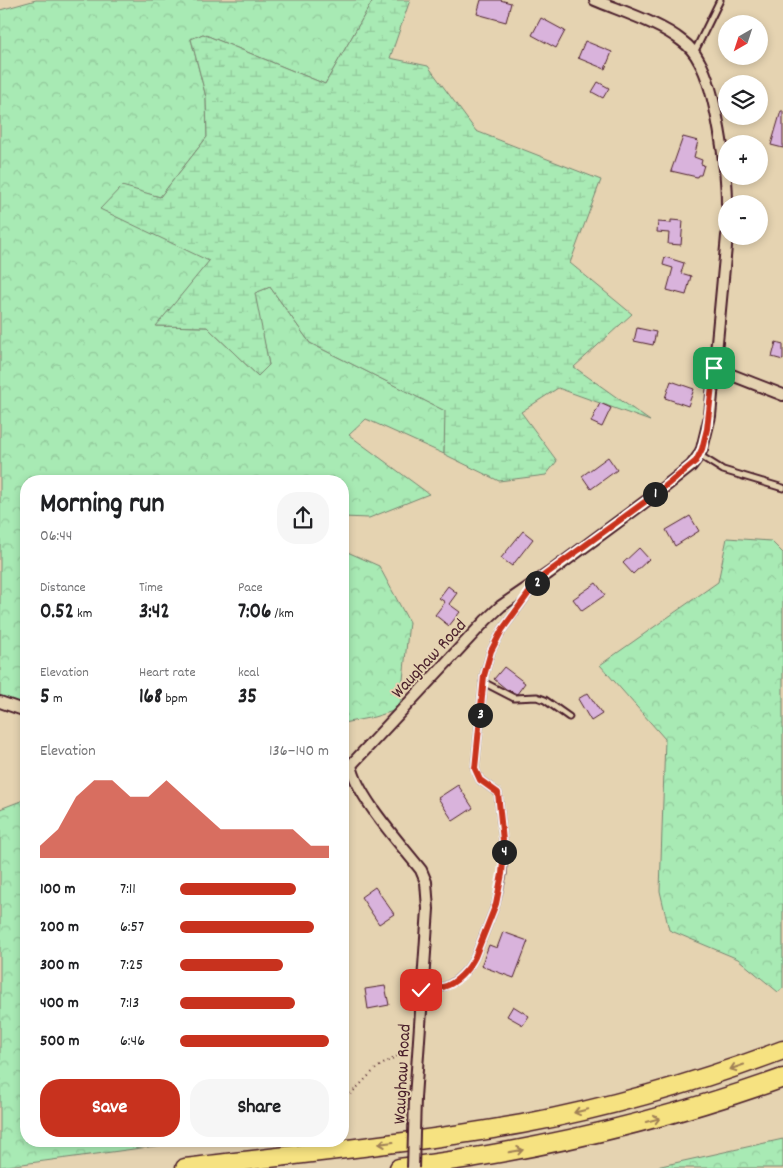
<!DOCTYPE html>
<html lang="en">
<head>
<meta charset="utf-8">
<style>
	:root { --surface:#fff; --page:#f6f6f6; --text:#202124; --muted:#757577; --accent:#c8321e }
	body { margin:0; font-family:Dekko,sans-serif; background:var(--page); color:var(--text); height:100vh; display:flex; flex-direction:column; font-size:19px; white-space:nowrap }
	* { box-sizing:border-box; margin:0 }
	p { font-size:16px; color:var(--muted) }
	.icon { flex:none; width:28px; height:28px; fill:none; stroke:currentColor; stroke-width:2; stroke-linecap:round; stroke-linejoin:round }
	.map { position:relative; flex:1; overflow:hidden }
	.sheet { position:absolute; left:20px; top:475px; width:329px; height:672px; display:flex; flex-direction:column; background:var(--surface); border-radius:20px; box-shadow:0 2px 8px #0003 }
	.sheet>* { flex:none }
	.needle { width:32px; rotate:219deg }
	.controls { position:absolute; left:718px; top:15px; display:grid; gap:10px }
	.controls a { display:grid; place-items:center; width:50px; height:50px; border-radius:50%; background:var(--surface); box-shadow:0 2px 8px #0003; font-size:25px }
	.pin { position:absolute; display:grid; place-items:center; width:42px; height:42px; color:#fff; margin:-21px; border-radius:10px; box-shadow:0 2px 8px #0006 }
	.km { position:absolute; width:25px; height:25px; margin:-12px; border-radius:50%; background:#222; color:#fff; font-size:14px; line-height:25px; text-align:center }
	.round { display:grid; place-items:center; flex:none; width:52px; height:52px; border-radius:20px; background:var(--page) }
	.headline { display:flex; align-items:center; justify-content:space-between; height:85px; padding:0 20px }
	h1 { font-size:28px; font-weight:700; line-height:38px }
	.figures { display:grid; grid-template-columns:repeat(3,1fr); gap:8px; height:85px; padding:5px 20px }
	.figures div { display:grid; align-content:center }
	.figures b { font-size:21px; font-weight:700 }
	.figures small { font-size:14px; font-weight:400 }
	.figures p { font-size:14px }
	.chart { height:140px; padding:10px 20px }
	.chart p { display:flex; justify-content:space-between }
	.chart svg { width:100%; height:90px; margin-top:5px; fill:var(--accent); opacity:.7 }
	.action { display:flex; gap:10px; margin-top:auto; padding:10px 20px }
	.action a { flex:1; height:58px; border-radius:20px; background:var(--accent); color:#fff; font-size:20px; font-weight:700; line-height:58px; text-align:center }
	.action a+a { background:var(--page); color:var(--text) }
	ul { padding:0 20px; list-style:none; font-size:16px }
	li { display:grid; grid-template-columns:80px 60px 1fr; align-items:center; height:38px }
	li i { height:12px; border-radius:6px; background:var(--accent) }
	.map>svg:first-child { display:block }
	.forest { fill:url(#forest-crowns); stroke:#798470 }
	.wetland { fill:url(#wetland-marsh); stroke:#798470 }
	.building { fill:#d9b3dc; stroke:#4a1f2b }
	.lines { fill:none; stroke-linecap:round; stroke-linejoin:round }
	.service-casing { stroke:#4a1f2b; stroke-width:9 }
	.minor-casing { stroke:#4a1f2b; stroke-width:14 }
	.motorway-casing { stroke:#4a1f2b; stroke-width:21 }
	.path { stroke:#4a1f2b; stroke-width:2; stroke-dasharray:1 4; stroke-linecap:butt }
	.service { stroke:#e5d3b1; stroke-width:5 }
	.minor { stroke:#e5d3b1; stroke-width:10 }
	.motorway { stroke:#f6e281; stroke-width:18 }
	.minor-bridge-casing { stroke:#4a1f2b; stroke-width:14; stroke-linecap:butt }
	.minor-bridge { stroke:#e5d3b1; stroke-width:10 }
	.oneway { stroke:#a08056 }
	.route-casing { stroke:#fff; stroke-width:10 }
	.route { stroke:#c8321e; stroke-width:6 }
	.labels { text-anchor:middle; stroke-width:4; stroke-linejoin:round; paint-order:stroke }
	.street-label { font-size:18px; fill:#4a1f2b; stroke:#e5d3b1 }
</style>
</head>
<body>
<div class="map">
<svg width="783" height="1168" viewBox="0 0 783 1168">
	<defs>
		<pattern id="forest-crowns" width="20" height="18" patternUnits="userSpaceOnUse" patternTransform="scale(1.25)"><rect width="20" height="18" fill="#a8eab4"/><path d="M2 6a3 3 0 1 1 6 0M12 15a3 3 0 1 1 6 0" fill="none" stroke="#92c89b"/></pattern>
		<pattern id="wetland-marsh" width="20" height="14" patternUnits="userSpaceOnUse" patternTransform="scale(1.25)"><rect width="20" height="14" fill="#a8eab4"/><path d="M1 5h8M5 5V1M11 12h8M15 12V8" fill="none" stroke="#92c89b"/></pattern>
	</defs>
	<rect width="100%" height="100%" fill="#e5d3b1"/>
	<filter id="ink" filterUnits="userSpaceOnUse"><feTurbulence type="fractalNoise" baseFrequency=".02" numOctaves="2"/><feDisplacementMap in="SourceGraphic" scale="10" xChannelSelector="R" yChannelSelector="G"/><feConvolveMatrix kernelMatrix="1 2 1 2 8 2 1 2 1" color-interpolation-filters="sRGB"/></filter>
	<g filter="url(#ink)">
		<path class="forest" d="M36 0H373L325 84 203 34 191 39 206 97 207 137 160 197 122 187 210 261 157 326 207 327 258 376 269 365 254 293 270 287 310 343 446 411 444 454 366 419 349 435 429 494 369 518 343 517 342 481H26V715L0 704V10Z
			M727 538 771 541 783 553V988L778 992 738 959 669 930 660 891 665 739 600 665 718 582Z
			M343 550 379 566 409 622 400 709 374 717 343 723Z
			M26 799V1141H193L0 1167V809Z
			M783 1139V1168H652Z"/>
		<path class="wetland" d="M373 0H410L390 58 428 66 476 131 601 180 570 263 632 314 574 367 650 421 558 388 521 412 557 461 546 475 499 481 444 454 445 411 310 343 270 287 255 293 269 365 258 376 207 327 156 326 209 261 100 209 122 186 160 197 207 137 206 97 191 39 203 34 325 84Z"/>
		<path class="building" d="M481 0H500L511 3 506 22 477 14Z
			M541 18 565 31 556 48 532 35Z
			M585 41 612 52 605 69 578 58Z
			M598 82 609 88 603 98 592 92Z
			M781 111H783V148L771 145Z
			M683 137 698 141 694 157 702 160 701 164 704 165 701 175H698L697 177 671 171Z
			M671 220 683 221 681 245 668 244 669 233 657 232 658 222 671 223Z
			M665 257 684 263 681 273 691 276 686 295 667 290 673 268 663 265Z
			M637 328 656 332 653 345 634 341Z
			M776 342 783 344V360L772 357Z
			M671 381 694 389 688 406 665 398Z
			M600 403 611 408 602 427 591 422Z
			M608 457 617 470 591 489 582 476Z
			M690 516 699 531 675 546 666 530Z
			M523 531 533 539 512 566 501 558Z
			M639 548 649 559 633 574 623 563Z
			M596 583 605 595 582 611 573 599Z
			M448 586 457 593 449 604 460 612 449 626 435 615 445 602 439 598Z
			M504 667 525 683 517 694 506 689 494 679Z
			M588 693 602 714 591 721 578 699Z
			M458 785 473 808 453 821 438 798Z
			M375 887 394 914 379 924 361 897Z
			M503 932 528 941 514 978 481 966 489 945 497 948Z
			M385 986 389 1005 368 1009 365 989Z
			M513 1006 529 1016 523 1025 507 1016Z"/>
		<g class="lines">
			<g class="service-casing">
				<path id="service" d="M694 53 720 0
					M699 455 723 470 783 488
					M483 682 514 698 537 697 545 700 569 717
					M422 987C429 987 437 989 443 987 456 983 469 969 475 957L496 904 503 874 504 850 498 793 480 780 475 769 484 676 491 651 502 630 532 589"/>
			</g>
			<g class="minor-casing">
				<path id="minor" d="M595 0C621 11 660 23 682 41 689 46 695 53 699 61 716 90 727 169 727 204
					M714 368 783 395
					M0 702 26 711
					M415 1098 428 909 426 882 421 870C400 843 357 797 351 765L486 620 501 606 549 573 657 493 691 466 699 455 702 449 710 416 727 236"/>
			</g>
			<g class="motorway-casing">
				<path id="motorway" d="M185 1168C297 1154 410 1144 522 1124 611 1107 698 1082 783 1050
					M399 1168C531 1152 657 1123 783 1078"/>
			</g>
			<path class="path" d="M342 1100C356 1091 365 1078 377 1068 387 1061 397 1056 408 1051"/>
			<use href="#service" class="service"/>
			<use href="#minor" class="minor"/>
			<use href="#motorway" class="motorway"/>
			<g class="minor-bridge-casing">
				<path id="minor-bridge" d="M413 1168 415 1098"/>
			</g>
			<use href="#minor-bridge" class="minor-bridge"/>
		</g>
		<defs><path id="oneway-shaft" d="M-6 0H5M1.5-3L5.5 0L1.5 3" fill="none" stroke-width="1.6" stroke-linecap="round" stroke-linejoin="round" transform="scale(1.25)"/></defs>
		<g class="oneway">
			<use href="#oneway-shaft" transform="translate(737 1067) rotate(161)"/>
			<use href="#oneway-shaft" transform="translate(581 1111) rotate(167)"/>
			<use href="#oneway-shaft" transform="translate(653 1120) rotate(-15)"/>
			<use href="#oneway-shaft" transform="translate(386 1143) rotate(173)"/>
			<use href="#oneway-shaft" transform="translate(516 1151) rotate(-10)"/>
		</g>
	</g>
	<g class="lines" filter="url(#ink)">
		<g class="route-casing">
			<path id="route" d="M421 990 422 987C428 987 436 989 443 987 456 984 469 969 475 957L496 904 502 874 504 850 498 793 480 780 475 769 484 676 491 651 502 630 539 579 657 493 696 461 702 449 707 429 714 368"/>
		</g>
		<use href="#route" class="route"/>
	</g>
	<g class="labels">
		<g class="street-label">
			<text transform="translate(428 658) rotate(-47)" y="6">Waughaw Road</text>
			<text transform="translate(401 1074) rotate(-87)" y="6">Waughaw Road</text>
		</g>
	</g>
</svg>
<div class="controls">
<a><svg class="needle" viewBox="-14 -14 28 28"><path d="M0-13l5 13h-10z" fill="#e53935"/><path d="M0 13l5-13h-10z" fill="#757577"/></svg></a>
<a><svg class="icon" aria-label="layers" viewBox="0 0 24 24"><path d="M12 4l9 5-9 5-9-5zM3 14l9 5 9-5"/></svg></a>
<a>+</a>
<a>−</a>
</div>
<div class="pin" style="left:714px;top:368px;background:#1e9e55"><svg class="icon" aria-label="arrive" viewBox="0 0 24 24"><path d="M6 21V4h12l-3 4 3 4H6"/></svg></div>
<div class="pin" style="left:421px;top:990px;background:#d93025"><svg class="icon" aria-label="check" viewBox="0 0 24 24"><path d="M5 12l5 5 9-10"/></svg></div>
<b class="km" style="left:655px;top:494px">1</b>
<b class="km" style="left:537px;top:583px">2</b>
<b class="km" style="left:480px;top:715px">3</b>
<b class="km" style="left:504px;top:852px">4</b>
<section class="sheet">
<div class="headline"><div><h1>Morning run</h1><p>06:44</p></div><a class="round"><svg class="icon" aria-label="share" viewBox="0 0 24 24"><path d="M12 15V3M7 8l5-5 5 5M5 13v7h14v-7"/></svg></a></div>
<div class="figures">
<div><p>Distance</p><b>0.52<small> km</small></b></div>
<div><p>Time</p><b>3:42</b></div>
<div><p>Pace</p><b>7:06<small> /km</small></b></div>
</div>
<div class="figures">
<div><p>Elevation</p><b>5<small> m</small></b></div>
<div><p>Heart rate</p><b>168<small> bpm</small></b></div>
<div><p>kcal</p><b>35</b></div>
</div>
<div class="chart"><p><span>Elevation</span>136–140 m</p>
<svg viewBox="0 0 160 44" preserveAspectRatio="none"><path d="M0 44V38L10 30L20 14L30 6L40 6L50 14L60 14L70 6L80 14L90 22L100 30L110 30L120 30L130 30L140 30L150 38L160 38V44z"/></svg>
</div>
<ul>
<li><b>100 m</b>7:11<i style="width:78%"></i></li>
<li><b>200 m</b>6:57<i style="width:90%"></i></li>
<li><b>300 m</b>7:25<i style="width:69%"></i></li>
<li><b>400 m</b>7:13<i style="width:77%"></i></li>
<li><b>500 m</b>6:46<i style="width:100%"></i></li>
</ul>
<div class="action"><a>Save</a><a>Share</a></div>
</section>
</div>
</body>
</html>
